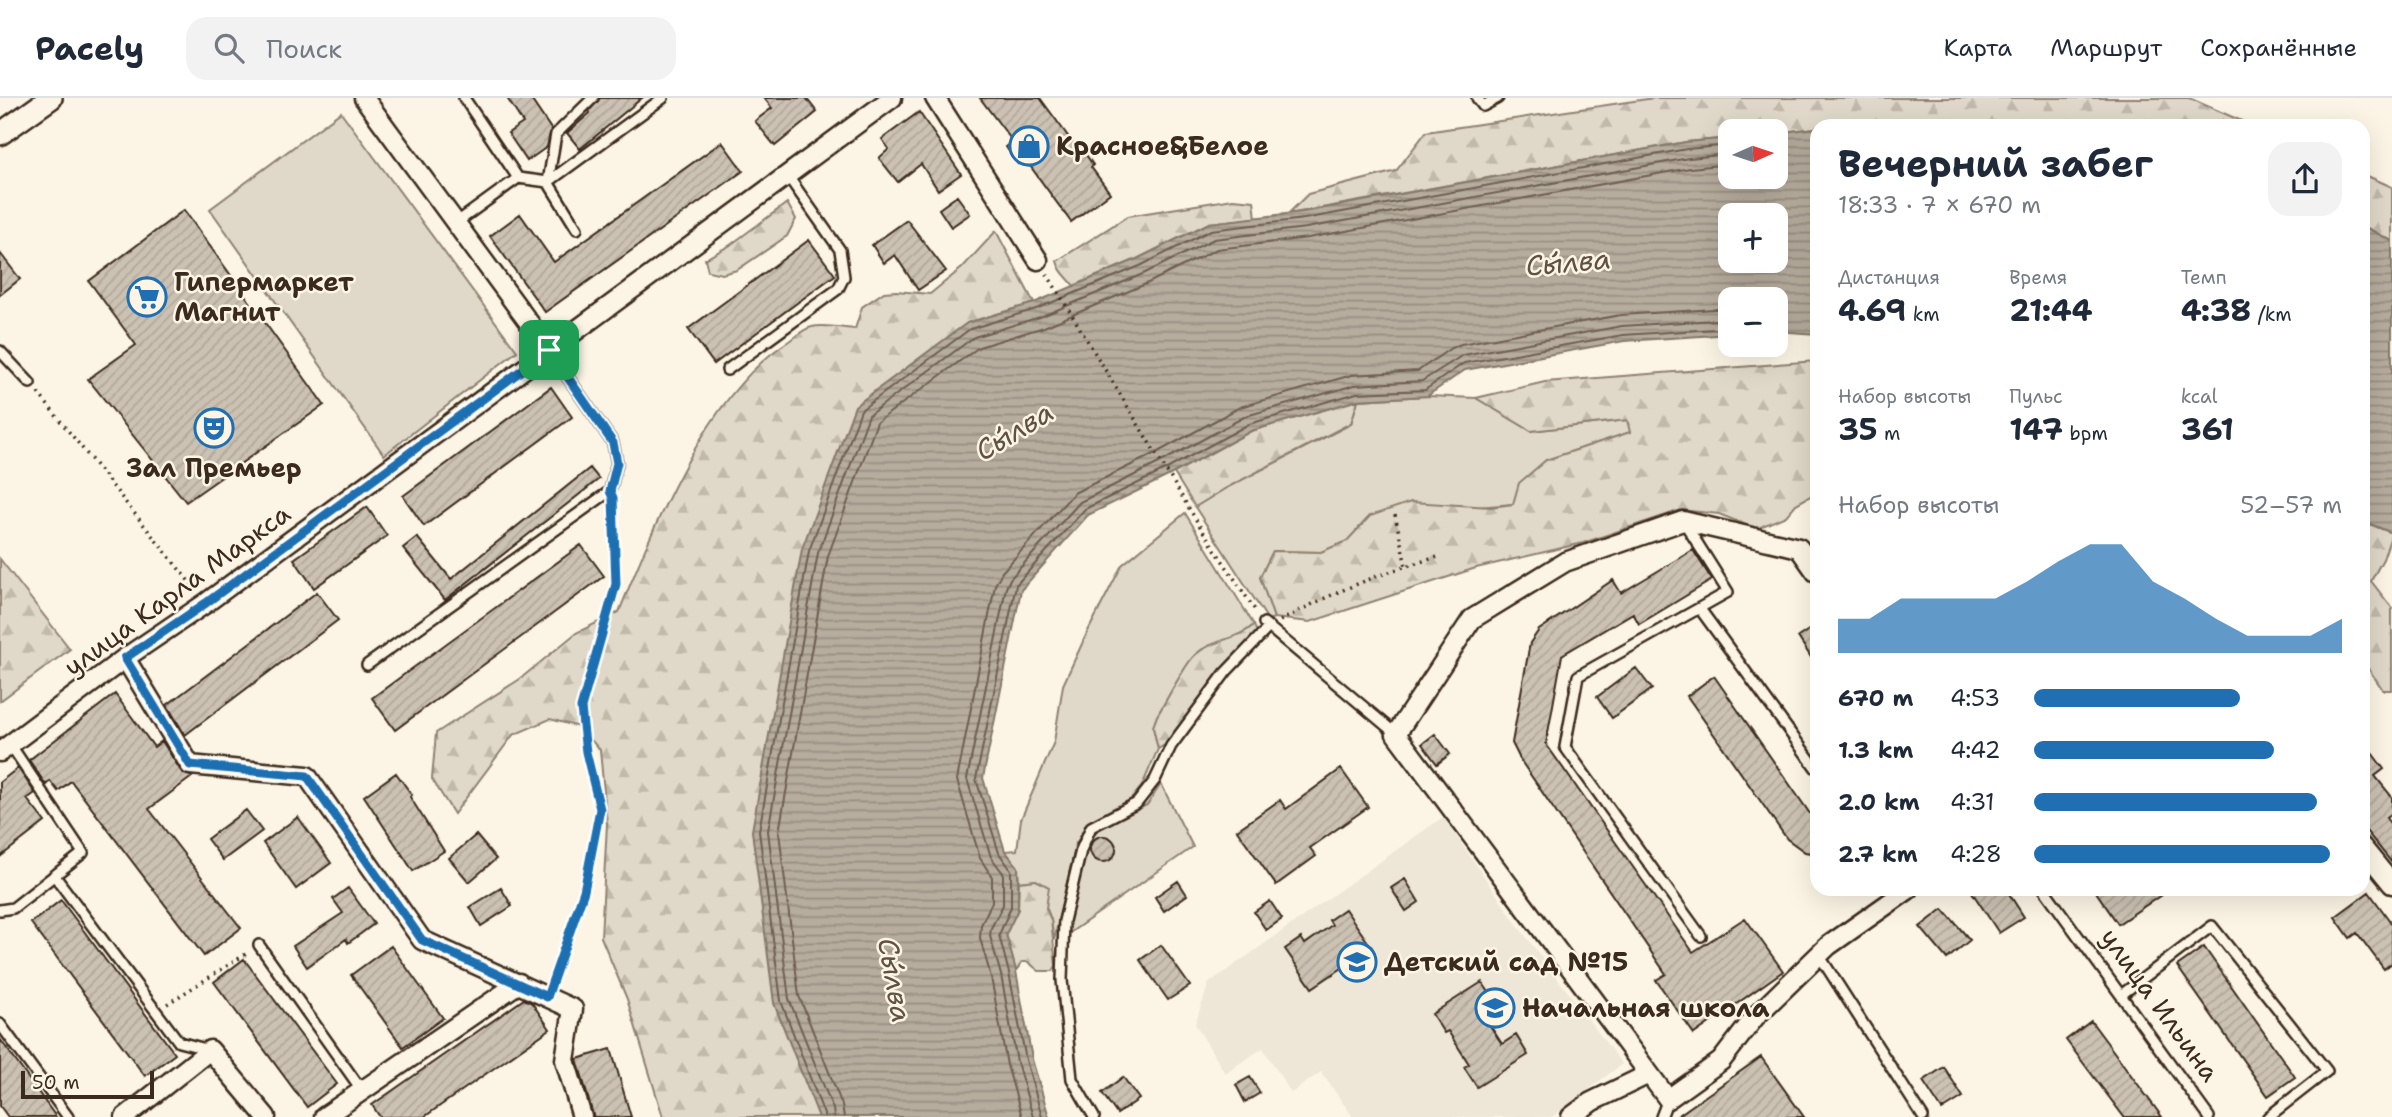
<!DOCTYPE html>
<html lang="ru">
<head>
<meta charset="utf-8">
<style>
	:root { --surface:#fff; --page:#f2f2f3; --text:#1f2937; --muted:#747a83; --line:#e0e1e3; --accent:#1f6fb2 }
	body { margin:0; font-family:"Shantell Sans",sans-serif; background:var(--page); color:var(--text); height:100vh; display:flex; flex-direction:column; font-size:26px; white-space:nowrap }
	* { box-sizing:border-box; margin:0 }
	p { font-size:23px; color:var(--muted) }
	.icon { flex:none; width:38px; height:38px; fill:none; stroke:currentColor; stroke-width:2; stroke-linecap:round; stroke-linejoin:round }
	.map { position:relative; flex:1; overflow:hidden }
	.side { position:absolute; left:1810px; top:21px; width:560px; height:777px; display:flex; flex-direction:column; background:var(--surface); border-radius:21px; box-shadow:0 7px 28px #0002 }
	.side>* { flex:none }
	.needle { width:46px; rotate:87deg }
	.tools { position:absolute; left:1718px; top:21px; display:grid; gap:14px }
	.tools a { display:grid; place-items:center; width:70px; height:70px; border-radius:14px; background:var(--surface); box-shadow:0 7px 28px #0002; font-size:35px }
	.scale { position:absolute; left:21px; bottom:18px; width:133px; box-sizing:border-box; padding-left:7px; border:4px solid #3b2a1e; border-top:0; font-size:19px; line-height:24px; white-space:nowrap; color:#3b2a1e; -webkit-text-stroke:5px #fcf5e5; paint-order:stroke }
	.pin { position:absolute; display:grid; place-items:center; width:60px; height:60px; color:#fff; margin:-30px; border-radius:14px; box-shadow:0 4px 10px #0006 }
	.round { display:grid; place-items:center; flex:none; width:74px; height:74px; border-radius:21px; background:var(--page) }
	.headline { display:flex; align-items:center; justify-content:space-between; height:119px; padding:0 28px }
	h1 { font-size:38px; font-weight:700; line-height:52px }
	.stats { display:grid; grid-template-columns:repeat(3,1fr); gap:10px; height:119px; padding:7px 28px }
	.stats div { display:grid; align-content:center }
	.stats b { font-size:30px; font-weight:700 }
	.stats small { font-size:19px; font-weight:400 }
	.stats p { font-size:19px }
	.chart { height:196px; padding:14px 28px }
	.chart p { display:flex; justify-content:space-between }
	.chart svg { width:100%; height:126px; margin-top:7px; fill:var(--accent); opacity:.7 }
	ul { padding:0 28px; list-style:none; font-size:23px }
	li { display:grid; grid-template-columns:112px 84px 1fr; align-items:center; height:52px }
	li i { height:18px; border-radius:9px; background:var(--accent) }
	header { display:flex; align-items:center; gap:42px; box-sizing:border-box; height:98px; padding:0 35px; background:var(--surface); border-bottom:2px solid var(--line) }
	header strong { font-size:33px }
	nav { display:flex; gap:38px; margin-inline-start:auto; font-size:24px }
	.search { width:490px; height:63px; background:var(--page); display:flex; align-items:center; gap:18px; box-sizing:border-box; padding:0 24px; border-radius:21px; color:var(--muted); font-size:26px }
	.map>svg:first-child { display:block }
	.built { fill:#eee6d6 }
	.green { fill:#e0d8c8; stroke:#8e8173; stroke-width:2 }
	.forest { fill:url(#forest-firs); stroke:#8e8173; stroke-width:2 }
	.water { fill:url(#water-rules); stroke:#85796b; stroke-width:2; fill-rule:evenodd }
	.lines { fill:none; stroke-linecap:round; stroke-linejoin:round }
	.shore { stroke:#6d5e51; stroke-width:2 }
	.building { fill:url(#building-hatch); stroke:#3b2a1e; stroke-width:2 }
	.service-casing { stroke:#3b2a1e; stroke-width:14 }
	.minor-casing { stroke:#3b2a1e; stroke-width:23 }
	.tertiary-casing { stroke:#3b2a1e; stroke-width:26 }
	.path { stroke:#3b2a1e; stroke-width:3.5; stroke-dasharray:2 5; stroke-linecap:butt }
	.service { stroke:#fcf5e5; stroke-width:9 }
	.minor { stroke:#fcf5e5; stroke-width:18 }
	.tertiary { stroke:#fcf5e5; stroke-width:21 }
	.route-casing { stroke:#fff; stroke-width:14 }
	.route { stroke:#1f6fb2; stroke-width:9 }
	.labels { text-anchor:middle; stroke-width:5; stroke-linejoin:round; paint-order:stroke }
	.poi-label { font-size:26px; font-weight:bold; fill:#3b2a1e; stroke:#fcf5e5; text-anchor:start }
	.street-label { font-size:26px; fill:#3b2a1e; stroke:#fcf5e5 }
	.water-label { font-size:28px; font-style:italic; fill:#605144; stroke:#fcf5e5 }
</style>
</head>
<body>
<header>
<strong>Pacely</strong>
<div class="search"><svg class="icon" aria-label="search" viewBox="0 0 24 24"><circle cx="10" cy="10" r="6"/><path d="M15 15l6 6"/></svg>Поиск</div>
<nav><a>Карта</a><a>Маршрут</a><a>Сохранённые</a></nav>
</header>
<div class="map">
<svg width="2392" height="1019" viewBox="0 0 2392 1019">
	<defs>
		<pattern id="forest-firs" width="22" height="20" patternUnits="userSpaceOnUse" patternTransform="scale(1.75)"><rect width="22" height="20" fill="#e0d8c8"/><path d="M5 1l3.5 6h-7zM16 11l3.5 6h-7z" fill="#c1baab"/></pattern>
		<pattern id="water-rules" width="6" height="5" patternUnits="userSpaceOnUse" patternTransform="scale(1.75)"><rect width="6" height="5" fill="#b7ad9e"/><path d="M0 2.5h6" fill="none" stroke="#968d80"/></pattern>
		<pattern id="building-hatch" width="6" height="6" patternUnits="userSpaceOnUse" patternTransform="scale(1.75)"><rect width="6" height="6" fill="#ccc2b3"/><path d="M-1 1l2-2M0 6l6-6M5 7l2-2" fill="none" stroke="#b0a79a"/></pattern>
	</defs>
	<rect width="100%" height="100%" fill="#fcf5e5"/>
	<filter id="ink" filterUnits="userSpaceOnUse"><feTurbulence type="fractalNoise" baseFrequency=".0143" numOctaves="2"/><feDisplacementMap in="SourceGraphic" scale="14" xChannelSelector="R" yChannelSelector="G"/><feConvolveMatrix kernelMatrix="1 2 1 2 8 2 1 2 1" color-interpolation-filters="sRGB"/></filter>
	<g filter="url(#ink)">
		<path class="built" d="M1443 719 1521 832 1622 966 1552 1019H1353L1321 974 1291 995 1263 950 1225 975 1195 926 1209 885Z"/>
		<path class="green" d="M341 14 517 253 384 357 210 111Z
			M1427 298 1476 300 1531 333 1628 322 1631 334 1546 362 1513 406 1370 418 1347 443 1321 454 1273 453 1260 479 1274 520 1268 522 1195 409 1226 390 1351 326 1358 302Z
			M1185 415 1254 527C1237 542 1211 542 1195 557 1185 567 1166 604 1157 618L1153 629 1158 651 1142 688 1129 704 1092 723 1076 745 1054 842 1051 822 1036 782 1019 784 1018 769 1005 753 1017 752 1021 721 1054 644 1063 587 1087 535 1122 467Z
			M1161 686 1193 749 1068 836V823L1088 745 1098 731 1147 707Z"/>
		<path class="forest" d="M1654 0H2189L2253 28H2012L1871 25 1816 28V30L1776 35 1731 33V40L1686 44 1288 116 1308 96 1396 73 1426 34Z
			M2363 76 2392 89V143L2363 128Z
			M1233 101 1254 103 1256 120 1209 125 1137 161 1074 188C1067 178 1060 175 1057 163L1128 118Z
			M787 105 796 121 787 138 737 172 722 176 708 173 705 161 729 148Z
			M996 133 1034 205 967 225 774 905 819 1019H663L627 901 601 839 607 726 600 652 579 629 550 621 513 637 454 716 432 681 436 635 520 581 576 535 619 514C655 426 707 295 789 243 796 238 805 230 812 229 824 226 842 230 855 231L862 209 884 194 896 193 930 196 962 170Z
			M1816 263V395L1796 406 1786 418 1756 431 1719 416 1681 412 1583 445 1476 470 1310 524 1274 520 1260 479 1273 453 1321 454 1347 443 1370 418 1411 404 1491 409 1513 406 1519 385 1546 362 1630 334 1627 322 1531 333 1476 300 1545 284Z
			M1358 302 1351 325 1226 390 1195 409 1174 375 1251 333Z
			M2362 423 2392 435 2383 461 2371 483 2392 510V592H2383L2363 563Z
			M0 461 70 551 0 603Z
			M1254 527 1257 535 1248 547 1168 645 1158 651 1153 629 1157 618C1166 604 1184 567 1195 557 1211 542 1237 542 1254 527Z
			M1036 782 1049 789 1046 810 1051 822 1056 868 1053 873H1039L1028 864H1022L1016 873 1006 836 1018 811 1019 784Z"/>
		<path class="water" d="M1871 25 2012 28H1839Z
			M1816 30V236L1776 233V201H1731V236L1624 243 1465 272 1427 298 1358 302 1251 333 1168 378 1088 417 1021 492 983 680 1005 753 1018 769V811L1006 836 1016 873 1032 961 1049 1019H819L774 905 752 733 802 451 855 308 967 225 1034 205 1137 161 1209 125 1303 114 1686 44 1731 40V79H1776V35ZM1776 117V163H1731V117Z
			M2363 128 2392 143V435L2363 423Z"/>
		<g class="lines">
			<path class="shore" d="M825 1019 781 903 759 733 809 453 861 312 970 231 1036 211 1140 168 1211 132 1304 121 1687 51 1731 47
				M834 1019 833 1011 789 901 768 733 818 455 869 317 974 239 1040 219 1143 176 1214 141 1306 130 1689 60 1731 56
				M844 1019 842 1007 799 898 779 734 828 458 877 324 979 249 1044 229 1148 185 1217 151 1308 140 1690 70 1731 66
				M1022 1019 1007 967 991 879 980 840 981 827 992 804V779L980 760 957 682 995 487 1002 474 1074 395 1156 355 1240 309 1352 277 1418 273 1451 250 1461 246 1621 217 1731 210
				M1033 1019 1017 964 1001 877 990 838 991 830 1003 807V775L991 759 967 681 1006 490 1010 481 1080 404 1161 364 1246 318 1355 287 1422 283 1463 257 1622 228 1731 221
				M1042 1019 1026 962 1009 875 999 837 1011 809V772L999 755 976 681 1016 487 1085 411 1165 372 1249 326 1357 295 1425 292 1464 265 1623 237 1731 230"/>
		</g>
		<path class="building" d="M507 0H530L551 31 547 49 527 63 508 35 523 25Z
			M600 0H642L580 51 567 35 590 15 589 13Z
			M764 0H806L817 14 775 48 755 23 772 10Z
			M980 0H1040L1081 56 1084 54 1093 67 1091 69 1110 95 1071 124 1025 61 1018 66 1006 49 1013 44Z
			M919 14 961 76 938 92 921 66 898 84 879 60 889 51 882 41Z
			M722 44 743 73 545 214 490 138 520 116 554 164Z
			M957 98 970 116 951 129 939 111Z
			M184 112 324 307 186 404 88 281 136 247 89 183Z
			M907 122 946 173 918 192 895 157 884 165 872 147Z
			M809 142 835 177 714 266 688 231Z
			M0 155 20 181 0 197Z
			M551 289 572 319 424 428 403 398Z
			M590 370 599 381 445 502 403 450 417 439 451 481Z
			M367 409 387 438 314 490 294 461Z
			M581 447 604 478 395 632 372 600Z
			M1693 452 1712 482 1639 526 1633 515 1562 557 1546 646 1693 854 1745 820 1783 873 1694 936 1656 882 1666 876 1521 663 1512 645 1530 545 1539 532 1613 482 1621 495Z
			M317 494 338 522 185 637 167 607Z
			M1816 527V567L1798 539Z
			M1636 570 1652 591 1612 620 1597 599Z
			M1714 578 1813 720 1816 721V756L1805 754 1787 741 1687 598Z
			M115 596 154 649 162 643 181 673 192 679 149 711 241 830 204 858 71 683 58 693 50 683 46 687 29 662Z
			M1435 636 1450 656 1437 666 1422 646Z
			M2372 655 2384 671 2375 678 2392 699V715L2386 720 2392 728V765L2362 728V662Z
			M18 670 35 695 27 701 45 724 0 759V684Z
			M1341 671 1368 709 1310 750 1316 758 1276 787 1237 732 1280 702 1286 711Z
			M396 675 412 697 410 699 444 753 413 773 364 698Z
			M246 712 262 733 223 762 207 741Z
			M298 719 331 765 296 791 263 745Z
			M476 737 496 761 469 784 449 760Z
			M1090 751a13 13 0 1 1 26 0a13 13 0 1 1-26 0Z
			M1405 781 1419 804 1406 813 1391 790Z
			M1178 783 1187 797 1164 813 1155 799Z
			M348 790 374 826 348 845 346 841 307 869 293 848 343 815 333 801Z
			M501 790 512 808 481 828 470 809Z
			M1970 791H2006L2024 819 1999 835Z
			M2094 791H2170L2118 826Z
			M2369 794 2392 826V865L2384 871 2357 835 2350 840 2335 819Z
			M61 802 175 956 145 978 31 825Z
			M1270 803 1282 821 1266 832 1254 814Z
			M1345 811 1372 850 1312 890 1285 851 1301 840 1305 846 1332 827 1329 822Z
			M1943 811 1970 842 1947 861 1920 829Z
			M1161 847 1190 888 1168 902 1140 862Z
			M391 848 443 920 403 949 351 877Z
			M2204 849 2295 979 2268 998 2177 868Z
			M244 861 337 986 307 1009 214 884Z
			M1482 884 1495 903 1480 912 1502 946 1516 937 1528 957 1477 989 1464 969 1469 966 1448 933 1444 935 1432 916Z
			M524 901 532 905 550 931 424 1019H380L372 1007Z
			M2091 923 2162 1019H2124L2066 942Z
			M0 941 56 1019H8L0 1008Z
			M611 951 631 1019H594L593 1017 577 961Z
			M1761 959 1804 1019H1676Z
			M1944 969 1963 999 1942 1012 1923 983Z
			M1123 979 1139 1001 1117 1016 1102 995Z
			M1250 979 1260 995 1245 1004 1236 987Z"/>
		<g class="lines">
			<g class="service-casing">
				<path id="service" d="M464 0 518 80
					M1477 0 1483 8 1498 0
					M456 125 518 80 548 84 663 0
					M577 131 548 84 556 36 593 0
					M0 253 30 285
					M727 272 838 191 844 179 840 152 787 77
					M1684 424 1728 494 1578 578 1565 649 1701 838
					M1700 511 1816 670
					M1264 525 1396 636
					M367 567 610 393 617 365 613 345 549 252
					M54 777 179 944 210 952
					M2044 791 2209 1019
					M0 812 13 810 83 755 10 646
					M259 847 363 994
					M1819 857 1923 1019
					M2121 897 2212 828 2327 973 2268 1019
					M0 926 68 1019
					M1094 1019 1072 981 1062 882 1064 823 1081 752 1091 729 1137 705 1155 682 1171 648 1226 574 1269 529
					M1661 1019 1668 1001"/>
			</g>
			<g class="minor-casing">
				<path id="minor" d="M364 0 549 252
					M935 0 1038 162
					M1816 474 1799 450 1683 423 1565 464 1472 521 1396 636 1668 1001 1721 963 1755 919 1828 848 1909 791
					M125 560 190 667 307 678 422 842 573 911 565 962 582 1019
					M0 654 125 560 206 505 892 0
					M2362 749 2392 786
					M125 1019 210 952 266 1019
					M324 1019 519 885
					M1571 1019 1591 1004 1649 976"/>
			</g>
			<g class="tertiary-casing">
				<path id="tertiary" d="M0 36 51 0"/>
			</g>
			<path class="path" d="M1047 176 1201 430 1257 515
				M38 295 195 491
				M1395 417 1406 468
				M1280 523C1329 496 1384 473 1438 459
				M552 883 584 793 600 711 586 655 581 610 616 486 613 404
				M167 906 249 854"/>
			<use href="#service" class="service"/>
			<use href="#minor" class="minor"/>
			<use href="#tertiary" class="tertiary"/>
		</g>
	</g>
	<g class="lines" filter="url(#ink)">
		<g class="route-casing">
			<path id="route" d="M549 252 613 345 617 365 610 393 613 400 616 486 581 610 586 654 600 711 584 793 547 899 422 842 307 678 190 667 125 560 206 505Z"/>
		</g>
		<use href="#route" class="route"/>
	</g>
	<defs>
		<g id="shop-ring" transform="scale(2.0125)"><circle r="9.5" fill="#fcf5e5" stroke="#1f6fb2" stroke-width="1.5"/><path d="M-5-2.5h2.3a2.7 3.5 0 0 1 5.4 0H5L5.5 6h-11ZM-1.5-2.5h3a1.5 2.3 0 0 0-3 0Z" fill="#1f6fb2"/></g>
		<g id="supermarket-ring" transform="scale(2.0125)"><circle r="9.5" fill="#fcf5e5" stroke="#1f6fb2" stroke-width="1.5"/><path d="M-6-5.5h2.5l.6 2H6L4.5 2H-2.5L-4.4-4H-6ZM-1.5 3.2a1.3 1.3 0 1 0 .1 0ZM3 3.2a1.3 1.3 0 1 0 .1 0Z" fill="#1f6fb2"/></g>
		<g id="theatre-ring" transform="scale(2.0125)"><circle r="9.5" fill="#fcf5e5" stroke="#1f6fb2" stroke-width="1.5"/><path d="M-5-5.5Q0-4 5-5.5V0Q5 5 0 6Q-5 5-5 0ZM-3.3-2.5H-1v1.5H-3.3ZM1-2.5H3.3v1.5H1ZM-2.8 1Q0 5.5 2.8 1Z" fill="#1f6fb2"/></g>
		<g id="school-ring" transform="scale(2.0125)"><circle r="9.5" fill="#fcf5e5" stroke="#1f6fb2" stroke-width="1.5"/><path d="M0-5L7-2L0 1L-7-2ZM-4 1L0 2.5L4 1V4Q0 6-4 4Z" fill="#1f6fb2"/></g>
	</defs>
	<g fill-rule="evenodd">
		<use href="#shop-ring" x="1029" y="48"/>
		<use href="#supermarket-ring" x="147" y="199"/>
		<use href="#theatre-ring" x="214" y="330"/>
		<use href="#school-ring" x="1357" y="864"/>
		<use href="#school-ring" x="1495" y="910"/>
	</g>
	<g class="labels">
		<g class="poi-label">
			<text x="1056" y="57">Красное&amp;Белое</text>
			<text x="174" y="193">Гипермаркет<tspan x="174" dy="30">Магнит</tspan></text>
			<text x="214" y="379" text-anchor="middle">Зал Премьер</text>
			<text x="1384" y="873">Детский сад №15</text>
			<text x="1522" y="919">Начальная школа</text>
		</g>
		<g class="street-label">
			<text transform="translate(177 492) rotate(-36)" y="9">улица Карла Маркса</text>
			<text transform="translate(2160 907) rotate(54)" y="9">улица Ильина</text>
		</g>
		<g class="water-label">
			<text transform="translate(1568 164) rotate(-5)" y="10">Сы́лва</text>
			<text transform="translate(1014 333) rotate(-31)" y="10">Сы́лва</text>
			<text transform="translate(895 882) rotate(80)" y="10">Сы́лва</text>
		</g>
	</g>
</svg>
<div class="tools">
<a><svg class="needle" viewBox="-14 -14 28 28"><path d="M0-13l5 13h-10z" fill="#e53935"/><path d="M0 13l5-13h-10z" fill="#747a83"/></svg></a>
<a>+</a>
<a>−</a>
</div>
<div class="scale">50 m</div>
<div class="pin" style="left:549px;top:252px;background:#1e9e55"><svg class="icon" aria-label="arrive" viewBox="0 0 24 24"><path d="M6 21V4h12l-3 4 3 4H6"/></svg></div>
<section class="side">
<div class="headline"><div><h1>Вечерний забег</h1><p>18:33 · 7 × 670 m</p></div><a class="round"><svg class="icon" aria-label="share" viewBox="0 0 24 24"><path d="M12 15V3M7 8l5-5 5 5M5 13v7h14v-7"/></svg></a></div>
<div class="stats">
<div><p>Дистанция</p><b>4.69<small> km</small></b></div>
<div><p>Время</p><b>21:44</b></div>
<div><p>Темп</p><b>4:38<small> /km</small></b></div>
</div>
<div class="stats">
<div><p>Набор высоты</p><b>35<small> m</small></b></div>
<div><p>Пульс</p><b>147<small> bpm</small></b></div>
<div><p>kcal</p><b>361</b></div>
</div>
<div class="chart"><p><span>Набор высоты</span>52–57 m</p>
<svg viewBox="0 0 160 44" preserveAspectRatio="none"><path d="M0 44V32L10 32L20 25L30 25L40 25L50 25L60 19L70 12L80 6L90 6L100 19L110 25L120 32L130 38L140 38L150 38L160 32V44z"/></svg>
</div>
<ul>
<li><b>670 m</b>4:53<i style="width:67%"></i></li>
<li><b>1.3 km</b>4:42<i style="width:78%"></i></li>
<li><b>2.0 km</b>4:31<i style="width:92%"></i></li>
<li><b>2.7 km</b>4:28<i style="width:96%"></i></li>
</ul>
</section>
</div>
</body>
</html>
